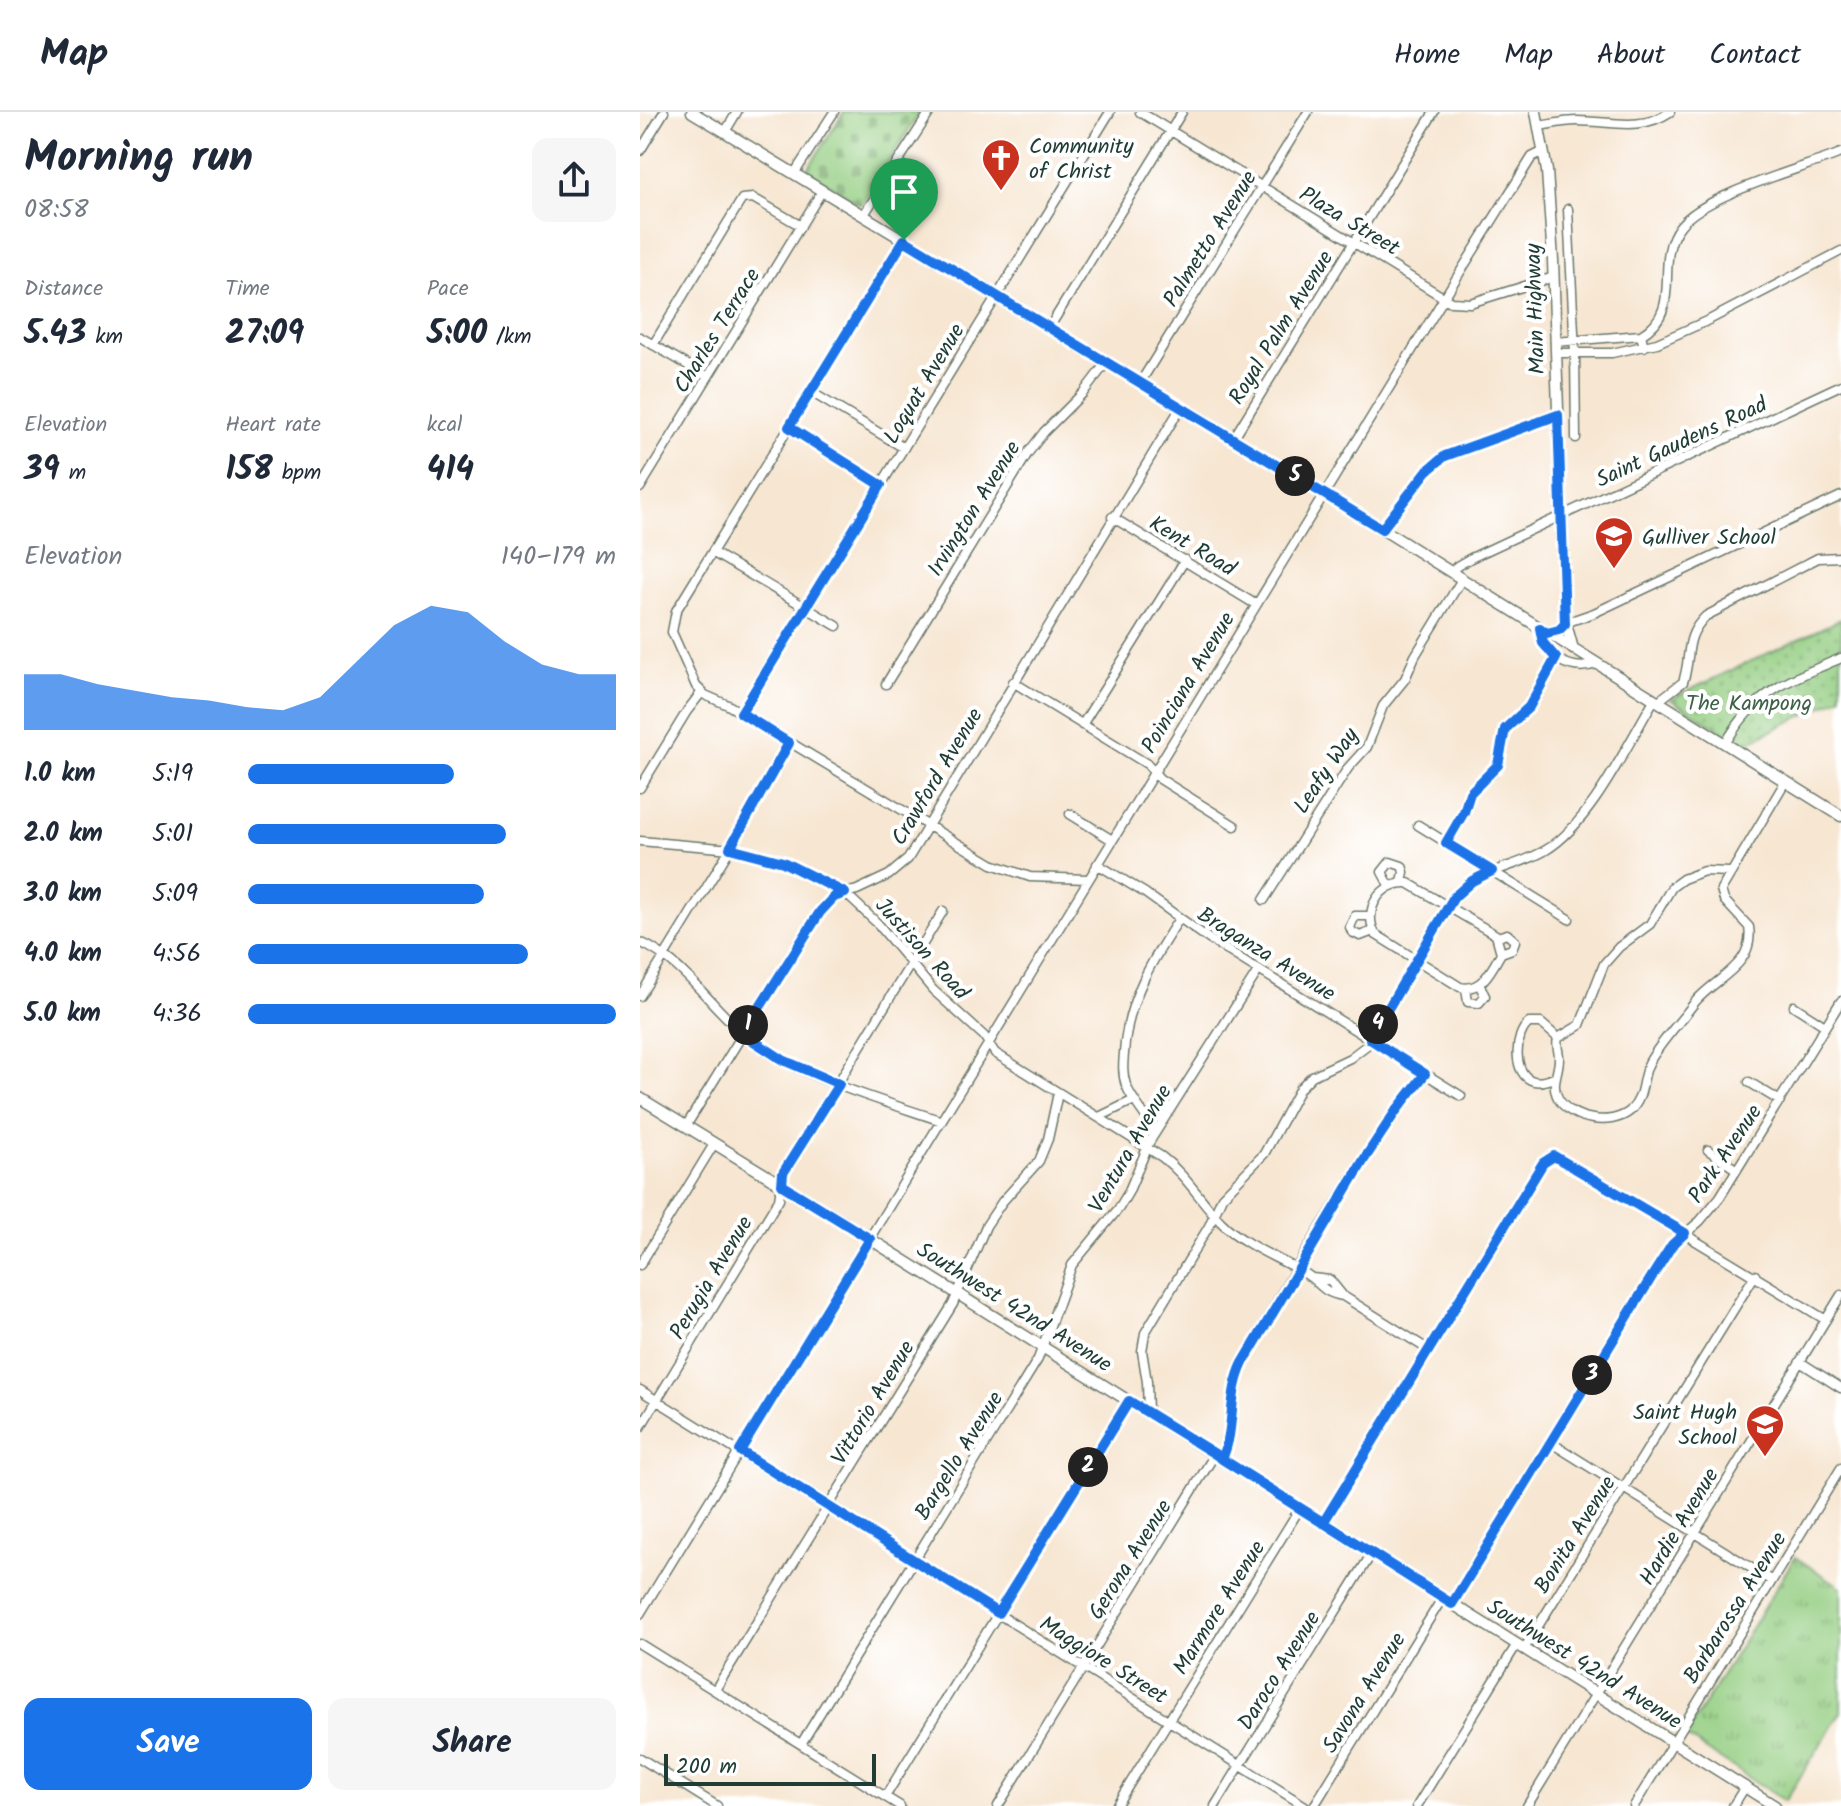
<!DOCTYPE html>
<html lang="en">
<head>
<meta charset="utf-8">
<style>
	:root { --surface:#fff; --page:#f6f6f7; --text:#1f2937; --muted:#747a83; --line:#e0e1e3; --accent:#1a73e8 }
	body { margin:0; font-family:Kalam,sans-serif; background:var(--page); color:var(--text); height:100vh; display:flex; flex-direction:column; font-size:30px; white-space:nowrap }
	* { box-sizing:border-box; margin:0 }
	p { font-size:26px; color:var(--muted) }
	.icon { flex:none; width:44px; height:44px; fill:none; stroke:currentColor; stroke-width:2; stroke-linecap:round; stroke-linejoin:round }
	.map { position:relative; flex:1; overflow:hidden }
	.drawer { display:flex; flex-direction:column; background:var(--surface); width:640px }
	.drawer>* { flex:none }
	.scale { position:absolute; left:24px; bottom:20px; width:212px; box-sizing:border-box; padding-left:8px; border:4px solid #1f3d34; border-top:0; font-size:22px; line-height:28px; white-space:nowrap; color:#1f3d34; -webkit-text-stroke:6px #fff; paint-order:stroke }
	.pin { position:absolute; display:grid; place-items:center; width:68px; height:68px; color:#fff; margin:-82px -34px; border-radius:50% 50% 50% 0; rotate:-45deg; box-shadow:0 0 8px #0007 }
	.pin .icon { rotate:45deg }
	.km { position:absolute; width:40px; height:40px; margin:-20px; border-radius:50%; background:#222; color:#fff; font-size:22px; line-height:40px; text-align:center }
	.round { display:grid; place-items:center; flex:none; width:84px; height:84px; border-radius:16px; background:var(--page) }
	.summary { display:flex; align-items:center; justify-content:space-between; height:136px; padding:0 24px }
	h1 { font-size:44px; font-weight:600; line-height:60px }
	.figures { display:grid; grid-template-columns:repeat(3,1fr); gap:12px; height:136px; padding:8px 24px }
	.figures div { display:grid; align-content:center }
	.figures b { font-size:34px; font-weight:600 }
	.figures small { font-size:22px; font-weight:400 }
	.figures p { font-size:22px }
	.chart { height:224px; padding:16px 24px }
	.chart p { display:flex; justify-content:space-between }
	.chart svg { width:100%; height:144px; margin-top:8px; fill:var(--accent); opacity:.7 }
	.action { display:flex; gap:16px; margin-top:auto; padding:16px 24px }
	.action a { flex:1; height:92px; border-radius:16px; background:var(--accent); color:#fff; font-size:32px; font-weight:600; line-height:92px; text-align:center }
	.action a+a { background:var(--page); color:var(--text) }
	ul { padding:0 24px; list-style:none; font-size:26px }
	li { display:grid; grid-template-columns:128px 96px 1fr; align-items:center; height:60px }
	li i { height:20px; border-radius:10px; background:var(--accent) }
	header { display:flex; align-items:center; gap:48px; box-sizing:border-box; height:112px; padding:0 40px; background:var(--surface); border-bottom:2px solid var(--line) }
	header strong { font-size:38px }
	nav { display:flex; gap:44px; margin-inline-start:auto; font-size:28px }
	main { display:flex; flex:1; min-height:0 }
	.map>svg:first-child { display:block }
	.grass { fill:url(#grass-dots); stroke:#5a865b; stroke-width:2 }
	.cemetery { fill:url(#cemetery-stones); stroke:#5a865b; stroke-width:2 }
	.park { fill:url(#park-tufts); stroke:#5a865b; stroke-width:2 }
	.lines { fill:none; stroke-linecap:round; stroke-linejoin:round }
	.minor-casing { stroke:#6b786b; stroke-width:11 }
	.major-casing { stroke:#6b786b; stroke-width:13 }
	.minor { stroke:#fff; stroke-width:8 }
	.major { stroke:#fff; stroke-width:10 }
	.route-casing { stroke:#fff; stroke-width:16 }
	.route { stroke:#1a73e8; stroke-width:10 }
	.labels { text-anchor:middle; stroke-width:8; stroke-linejoin:round; paint-order:stroke }
	.poi-label { font-size:22px; fill:#1f3d34; stroke:#fff; text-anchor:start }
	.street-label { font-size:22px; fill:#1f3d34; stroke:#fff }
	.park-label { font-size:22px; fill:#3c6148; stroke:#fff }
</style>
</head>
<body>
<header>
<strong>Map</strong>
<nav><a>Home</a><a>Map</a><a>About</a><a>Contact</a></nav>
</header>
<main>
<section class="drawer">
<div class="summary"><div><h1>Morning run</h1><p>08:58</p></div><a class="round"><svg class="icon" aria-label="share" viewBox="0 0 24 24"><path d="M12 15V3M7 8l5-5 5 5M5 13v7h14v-7"/></svg></a></div>
<div class="figures">
<div><p>Distance</p><b>5.43<small> km</small></b></div>
<div><p>Time</p><b>27:09</b></div>
<div><p>Pace</p><b>5:00<small> /km</small></b></div>
</div>
<div class="figures">
<div><p>Elevation</p><b>39<small> m</small></b></div>
<div><p>Heart rate</p><b>158<small> bpm</small></b></div>
<div><p>kcal</p><b>414</b></div>
</div>
<div class="chart"><p><span>Elevation</span>140–179 m</p>
<svg viewBox="0 0 160 44" preserveAspectRatio="none"><path d="M0 44V27L10 27L20 30L30 32L40 34L50 35L60 37L70 38L80 34L90 23L100 12L110 6L120 8L130 17L140 24L150 27L160 27V44z"/></svg>
</div>
<ul>
<li><b>1.0 km</b>5:19<i style="width:56%"></i></li>
<li><b>2.0 km</b>5:01<i style="width:70%"></i></li>
<li><b>3.0 km</b>5:09<i style="width:64%"></i></li>
<li><b>4.0 km</b>4:56<i style="width:76%"></i></li>
<li><b>5.0 km</b>4:36<i style="width:100%"></i></li>
</ul>
<div class="action"><a>Save</a><a>Share</a></div>
</section>
<div class="map">
<svg width="1201" height="1694" viewBox="0 0 1201 1694">
	<defs>
		<pattern id="grass-dots" width="8" height="8" patternUnits="userSpaceOnUse" patternTransform="scale(2)"><rect width="8" height="8" fill="#94ce82"/><path d="M2 2h.1M6 6h.1" fill="none" stroke="#78a86b" stroke-width="1.8" stroke-linecap="round"/></pattern>
		<pattern id="cemetery-stones" width="16" height="16" patternUnits="userSpaceOnUse" patternTransform="scale(2)"><rect width="16" height="16" fill="#94ce82"/><path d="M2 7V4a2 2 0 0 1 4 0v3zM10 15v-3a2 2 0 0 1 4 0v3z" fill="#78a86b"/></pattern>
		<pattern id="park-tufts" width="24" height="20" patternUnits="userSpaceOnUse" patternTransform="scale(2)"><rect width="24" height="20" fill="#94ce82"/><path d="M3 7l-1-3M5 7V3M7 7l1-3M15 17l-1-3M17 17v-4M19 17l1-3" fill="none" stroke="#78a86b"/></pattern>
	</defs>
	<rect width="100%" height="100%" fill="#fff"/>
	<filter id="ink" filterUnits="userSpaceOnUse"><feTurbulence type="fractalNoise" baseFrequency=".0125" numOctaves="2"/><feDisplacementMap in="SourceGraphic" scale="16" xChannelSelector="R" yChannelSelector="G"/><feConvolveMatrix kernelMatrix="1 2 1 2 8 2 1 2 1" color-interpolation-filters="sRGB"/></filter>
	<filter id="wash" filterUnits="userSpaceOnUse"><feTurbulence type="fractalNoise" baseFrequency=".006" numOctaves="4" result="noise"/><feDisplacementMap in="SourceGraphic" scale="32" xChannelSelector="R" yChannelSelector="G"/><feGaussianBlur stdDeviation="1.8" result="paint"/><feColorMatrix in="noise" values="0 0 0 0 0 0 0 0 0 0 0 0 0 0 0 0 0 1.4 0 .05"/><feComposite in="paint" operator="in"/></filter>
	<g filter="url(#wash)">
		<rect width="100%" height="100%" fill="#f7e6d2"/>
		<path class="grass" d="M1201 507V585L1104 632 1030 587Z"/>
		<path class="cemetery" d="M204 0H280L221 93 167 58Z"/>
		<path class="park" d="M1155 1445 1201 1475V1600L1145 1689 1045 1624Z"/>
	</g>
	<g filter="url(#ink)">
		<g class="lines">
			<g class="minor-casing">
				<path id="minor" d="M500 0 811 190 830 191 914 165
					M899 14C912 12 925 9 937 9 971 9 1000 20 1030 0
					M85 20 97 0
					M0 39 24 0
					M154 62 194 0
					M928 97 935 241 936 326
					M223 104 290 0
					M264 128 36 499 32 520 56 574 65 583 88 593 352 752 390 765 448 767
					M409 216 542 0
					M0 225 68 265
					M915 230 1001 223
					M13 233 102 87 113 86 161 114
					M1004 235 1001 223C1046 196 1012 150 1040 114 1065 82 1161 57 1201 41
					M916 241H972L1017 231 1069 208 1201 139
					M500 271 668 0
					M171 280 264 336
					M149 315 241 373
					M593 327 794 0
					M0 376 182 79
					M472 405 615 492
					M742 417 787 359 805 344 918 303
					M72 440 197 514
					M812 460 817 454 831 446 1201 273
					M925 511 954 501 1201 384
					M900 516C903 545 930 561 957 552
					M373 570 507 652 520 667 595 714
					M246 572 388 341 404 320 443 281 466 251
					M1017 590 1043 570C1052 544 1043 526 1066 504L1178 446 1201 445
					M101 601 470 0
					M442 613 545 448
					M1085 632C1117 577 1147 570 1201 546
					M0 676 47 599 61 581
					M430 702 472 728
					M778 713 929 807
					M0 729 103 738 143 750 205 781 238 812 293 878 344 924 355 941 522 1045C546 1063 560 1088 581 1110 605 1134 637 1145 666 1162 682 1172 681 1180 703 1184L690 1168 672 1166
					M806 731 824 700 830 681 853 661 858 653 865 617 889 595 916 546
					M457 752 505 781 569 827 821 984
					M768 771 856 823 861 841C852 857 842 880 820 875L735 822C723 797 740 770 768 771Z
					M749 773 742 760 750 750 762 754 764 760 762 770
					M624 788 708 656 727 635 743 594 765 567 775 544 822 467
					M730 804H715L710 815 712 820 720 824 733 819
					M857 825 867 822 875 829 872 837 861 841
					M0 830C48 852 73 900 115 931 162 966 246 990 302 1009
					M826 877 828 890 839 891 845 884 839 872
					M0 884 96 727 149 631
					M1154 894 1185 914
					M918 926 940 913 964 852 979 835 1010 812 1032 775 1043 767 1064 759 1089 760
					M914 966C908 968 901 971 894 969 872 964 874 922 889 911H901L918 926C916 933 918 936 919 944 920 959 910 971 918 986 930 1008 971 1015 990 999 1006 984 1000 966 1010 949 1022 928 1041 909 1055 890 1076 865 1115 854 1109 815L1084 788 1081 778 1145 670
					M1109 970 1140 989
					M459 1005 494 988
					M46 1014 141 860 185 794 198 783 217 778 249 763 268 747 541 295
					M515 1021C508 1004 493 991 486 973 481 959 484 945 485 930 491 882 513 847 539 807
					M1068 1038 1097 1058
					M0 1153 74 1032
					M703 1184 789 1238
					M1160 1250 1201 1276
					M0 1278 665 1694
					M508 1301 507 1270 502 1239 505 1221 569 1114 582 1085 624 1042 660 976 672 964 710 946 727 933 818 780C843 757 878 755 906 738 951 711 987 633 1014 588
					M0 1316 139 1087 143 1061 303 799
					M910 1330 1132 1469
					M582 1347C595 1316 588 1283 603 1251 657 1151 716 1052 785 962
					M683 1411 904 1049 909 1045 921 1047 1186 1208
					M812 1492 1032 1133 1060 1109 1080 1085 1201 889
					M0 1502 804 186 892 45 904 39
					M0 1532 260 1694
					M884 1537 1115 1163
					M75 1578 313 1192 346 1114 362 1090 399 1049 408 1027 418 981
					M161 1632 398 1247 432 1153 479 1096 488 1081 510 1029 618 859
					M0 1646 77 1694
					M245 1685 489 1289
					M358 1694 575 1342
					M476 1694 660 1396
					M575 1694 732 1441
					M674 1694 803 1485
					M777 1694 877 1532
					M887 1694 1201 1183
					M994 1694 1201 1356
					M1093 1694 1105 1675"/>
			</g>
			<g class="major-casing">
				<path id="major" d="M52 0 742 417 1201 704
					M896 0 907 59 913 148 925 508 933 537
					M0 986 211 1115 1135 1694"/>
			</g>
			<use href="#minor" class="minor"/>
			<use href="#major" class="major"/>
		</g>
	</g>
	<g class="lines" filter="url(#ink)">
		<g class="route-casing">
			<path id="route" d="M264 128 149 315 241 373 101 601 149 631 90 736 143 750 205 781 194 785 180 800 103 922 143 948 199 972 143 1061 142 1073 230 1127 100 1339 358 1501 489 1289 575 1342 582 1347 683 1411 903 1051 914 1044 1045 1121 1032 1133 1011 1166 812 1492 681 1409 582 1347C596 1316 587 1284 603 1251L725 1046 756 999 785 962 730 927 814 785 832 769 852 759 806 731 824 700 830 681 858 653 865 617 889 595 916 546 903 531 900 516 907 521 919 518 925 512 918 303 805 344 787 359 742 417 264 128"/>
		</g>
		<use href="#route" class="route"/>
	</g>
	<defs>
		<g id="church-pin" transform="scale(2)"><path d="M0 17L-7.5 6A9.5 9.5 0 1 1 7.5 6Z" fill="#c8321e" stroke="#fff"/><path d="M-1.2-6h2.4v3.5h3.3v2.4h-3.3V6h-2.4V-.1h-3.3v-2.4h3.3Z" fill="#fff"/></g>
		<g id="school-pin" transform="scale(2)"><path d="M0 17L-7.5 6A9.5 9.5 0 1 1 7.5 6Z" fill="#c8321e" stroke="#fff"/><path d="M0-5L7-2L0 1L-7-2ZM-4 1L0 2.5L4 1V4Q0 6-4 4Z" fill="#fff"/></g>
	</defs>
	<g fill-rule="evenodd">
		<use href="#church-pin" x="361" y="46"/>
		<use href="#school-pin" x="974" y="424"/>
		<use href="#school-pin" x="1125" y="1312"/>
	</g>
	<g class="labels">
		<g class="poi-label">
			<text x="389" y="41">Community<tspan x="389" dy="25">of Christ</tspan></text>
			<text x="1002" y="432">Gulliver School</text>
			<text x="1097" y="1307" text-anchor="end">Saint Hugh<tspan x="1097" dy="25">School</tspan></text>
		</g>
		<g class="street-label">
			<text transform="translate(710 108) rotate(31)" y="8">Plaza Street</text>
			<text transform="translate(569 126) rotate(-58)" y="8">Palmetto Avenue</text>
			<text transform="translate(894 197) rotate(-92)" y="8">Main Highway</text>
			<text transform="translate(640 215) rotate(-58)" y="8">Royal Palm Avenue</text>
			<text transform="translate(76 218) rotate(-58)" y="8">Charles Terrace</text>
			<text transform="translate(283 271) rotate(-59)" y="8">Loquat Avenue</text>
			<text transform="translate(1041 329) rotate(-25)" y="8">Saint Gaudens Road</text>
			<text transform="translate(333 396) rotate(-58)" y="8">Irvington Avenue</text>
			<text transform="translate(553 433) rotate(31)" y="8">Kent Road</text>
			<text transform="translate(547 570) rotate(-59)" y="8">Poinciana Avenue</text>
			<text transform="translate(685 658) rotate(-56)" y="8">Leafy Way</text>
			<text transform="translate(296 664) rotate(-59)" y="8">Crawford Avenue</text>
			<text transform="translate(283 836) rotate(48)" y="8">Justison Road</text>
			<text transform="translate(627 841) rotate(32)" y="8">Braganza Avenue</text>
			<text transform="translate(489 1036) rotate(-60)" y="8">Ventura Avenue</text>
			<text transform="translate(1084 1041) rotate(-56)" y="8">Park Avenue</text>
			<text transform="translate(70 1165) rotate(-59)" y="8">Perugia Avenue</text>
			<text transform="translate(375 1194) rotate(32)" y="8">Southwest 42nd Avenue</text>
			<text transform="translate(232 1290) rotate(-59)" y="8">Vittorio Avenue</text>
			<text transform="translate(318 1343) rotate(-58)" y="8">Bargello Avenue</text>
			<text transform="translate(1038 1414) rotate(-59)" y="8">Hardie Avenue</text>
			<text transform="translate(934 1422) rotate(-58)" y="8">Bonita Avenue</text>
			<text transform="translate(489 1447) rotate(-58)" y="8">Gerona Avenue</text>
			<text transform="translate(578 1495) rotate(-58)" y="8">Marmore Avenue</text>
			<text transform="translate(1094 1495) rotate(-58)" y="8">Barbarossa Avenue</text>
			<text transform="translate(464 1547) rotate(32)" y="8">Maggiore Street</text>
			<text transform="translate(945 1551) rotate(32)" y="8">Southwest 42nd Avenue</text>
			<text transform="translate(638 1558) rotate(-58)" y="8">Daroco Avenue</text>
			<text transform="translate(723 1580) rotate(-58)" y="8">Savona Avenue</text>
		</g>
		<g class="park-label">
			<text x="1109" y="598">The Kampong</text>
		</g>
	</g>
</svg>
<div class="scale">200 m</div>
<div class="pin" style="left:264px;top:128px;background:#1e9e55"><svg class="icon" aria-label="arrive" viewBox="0 0 24 24"><path d="M6 21V4h12l-3 4 3 4H6"/></svg></div>
<b class="km" style="left:108px;top:913px">1</b>
<b class="km" style="left:448px;top:1355px">2</b>
<b class="km" style="left:952px;top:1263px">3</b>
<b class="km" style="left:738px;top:912px">4</b>
<b class="km" style="left:655px;top:364px">5</b>
</div>
</main>
</body>
</html>
